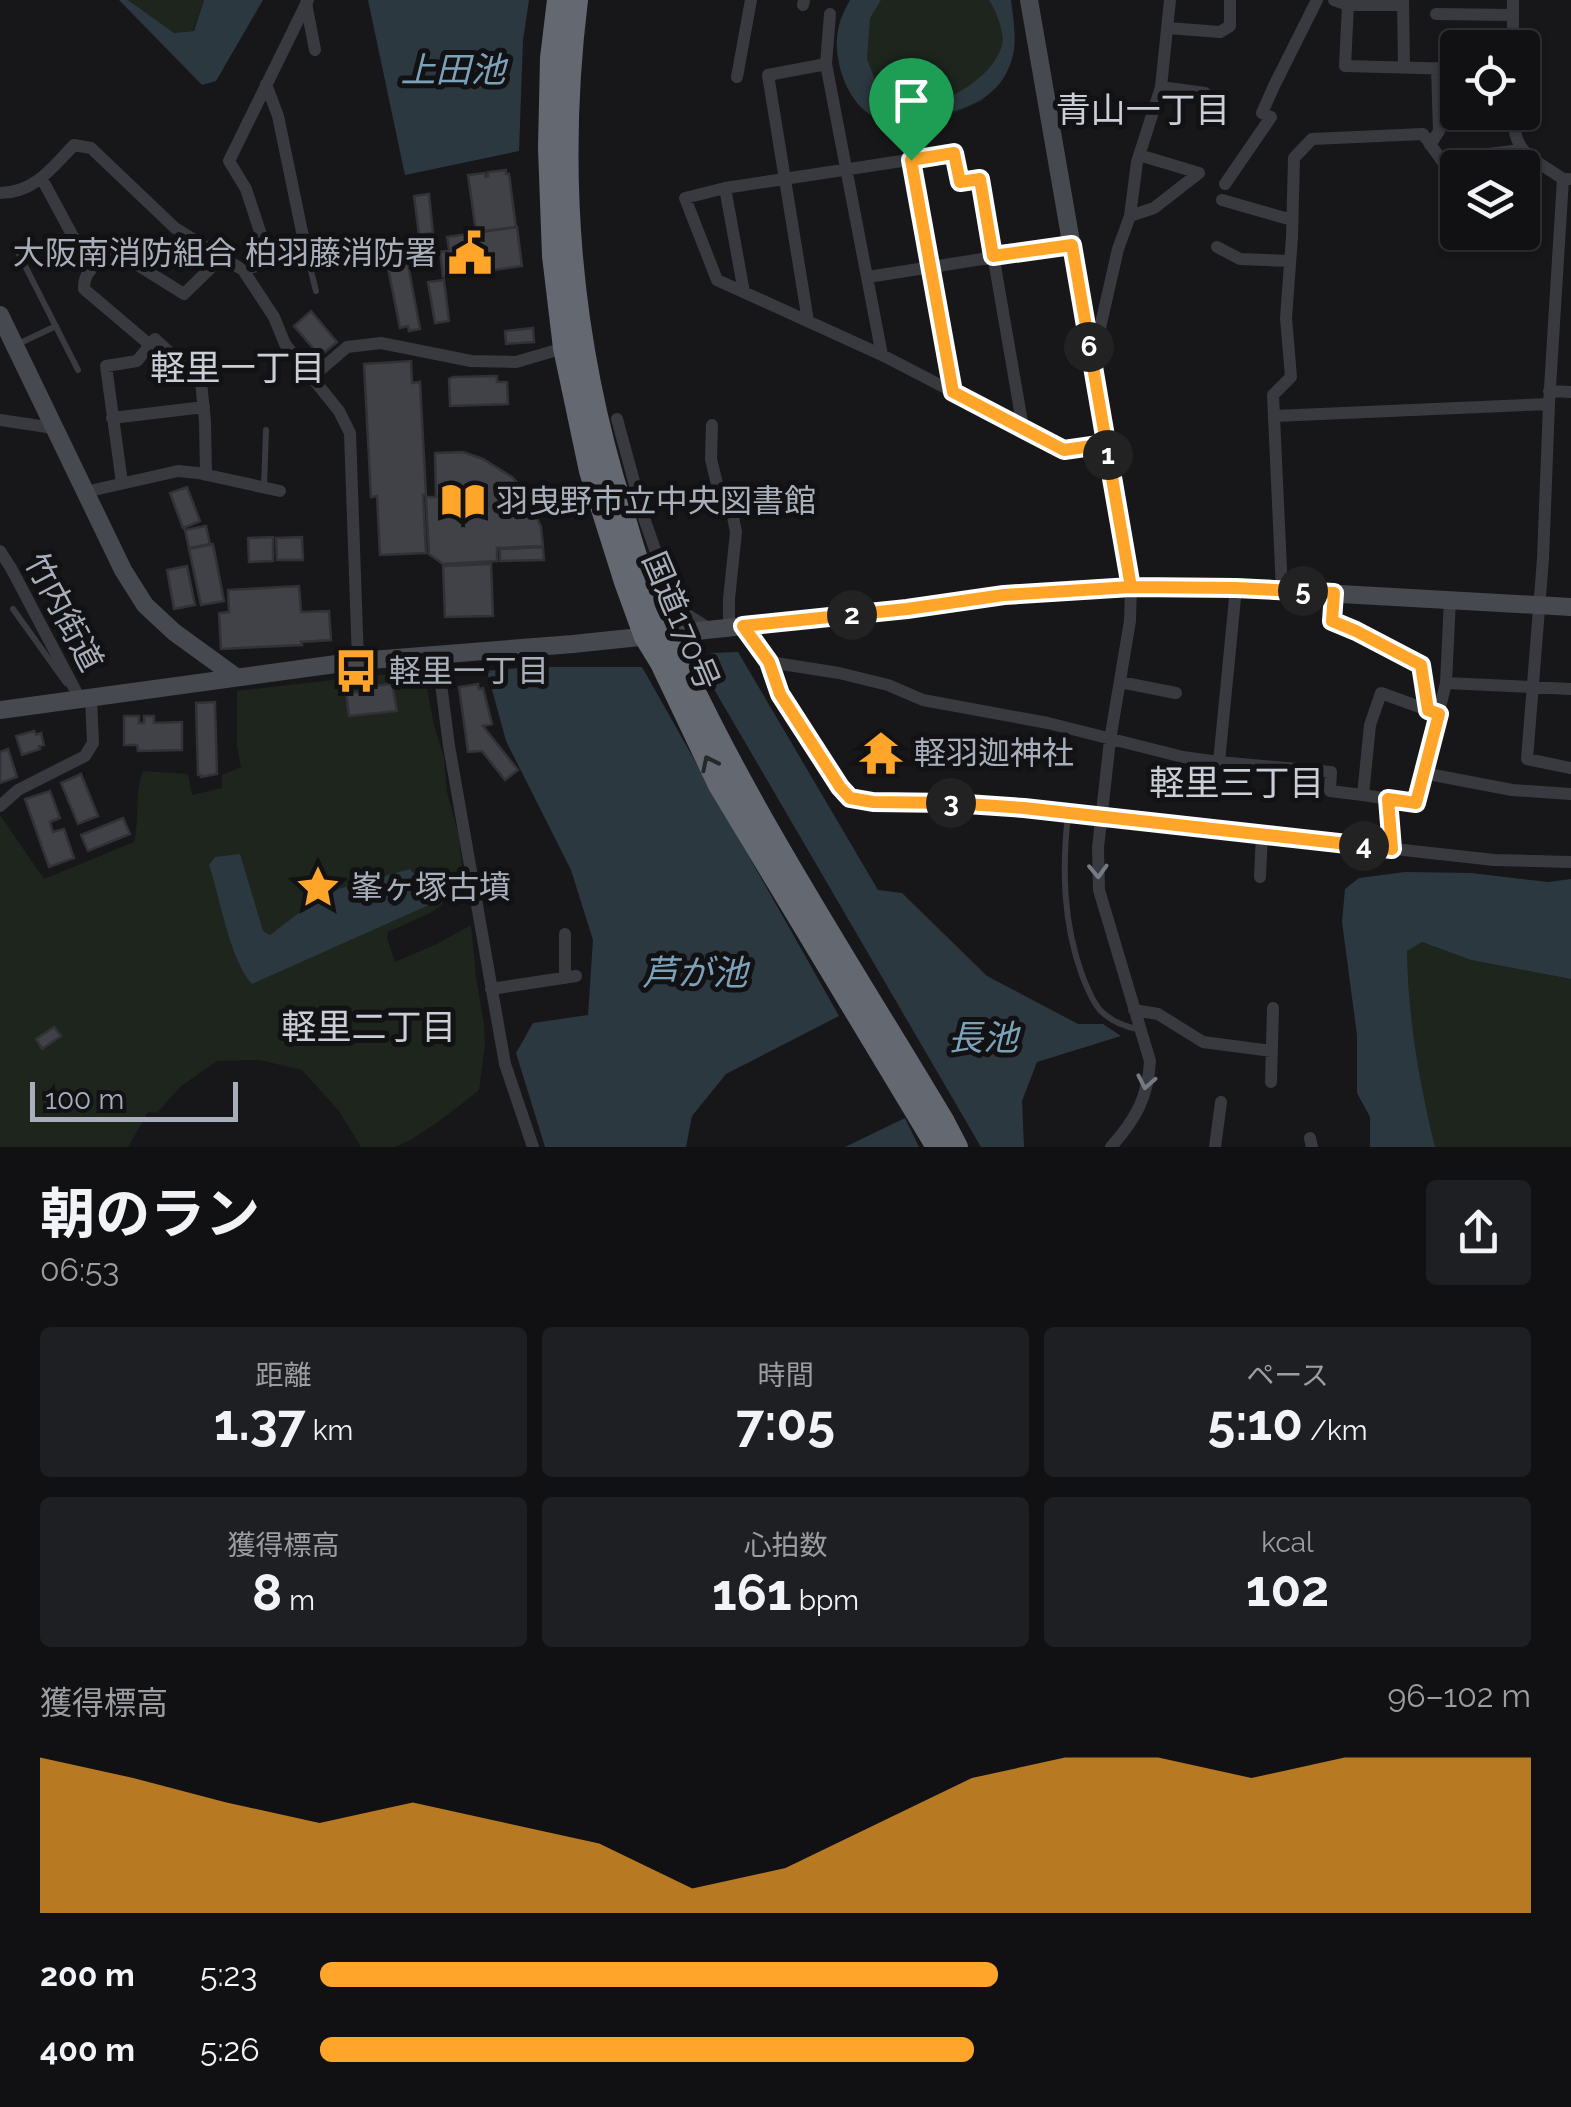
<!DOCTYPE html>
<html lang="ja">
<head>
<meta charset="utf-8">
<style>
	:root { --surface:#111114; --page:#1e1f22; --text:#f1f3f6; --muted:#9c9da0; --line:#303134; --accent:#ffa62a }
	body { margin:0; font-family:Raleway,"Noto Sans JP",sans-serif; background:var(--page); color:var(--text); height:100vh; display:flex; flex-direction:column; font-size:38px; white-space:nowrap }
	* { box-sizing:border-box; margin:0 }
	p { font-size:32px; color:var(--muted) }
	.icon { flex:none; width:55px; height:55px; fill:none; stroke:currentColor; stroke-width:2; stroke-linecap:round; stroke-linejoin:round }
	.map { position:relative; height:1147px; overflow:hidden }
	.details { display:flex; flex-direction:column; background:var(--surface); flex:1 }
	.details>* { flex:none }
	.fabs { position:absolute; left:1440px; top:30px; display:grid; gap:20px }
	.fabs a { display:grid; place-items:center; width:100px; height:100px; border-radius:10px; background:var(--surface); box-shadow:0 2px 8px #0004,0 0 0 2px var(--line); font-size:50px }
	.scale { position:absolute; left:30px; bottom:25px; width:208px; box-sizing:border-box; padding-left:10px; border:5px solid #a8afbb; border-top:0; font-size:28px; line-height:35px; white-space:nowrap; color:#a8afbb; -webkit-text-stroke:8px #121215; paint-order:stroke }
	.pin { position:absolute; display:grid; place-items:center; width:85px; height:85px; color:#fff; margin:-102px -42px; border-radius:50% 50% 50% 0; rotate:-45deg; box-shadow:0 0 10px #0007 }
	.pin .icon { rotate:45deg }
	.km { position:absolute; width:50px; height:50px; margin:-25px; border-radius:50%; background:#222; color:#fff; font-size:28px; line-height:50px; text-align:center }
	.round { display:grid; place-items:center; flex:none; width:105px; height:105px; border-radius:10px; background:var(--page) }
	.summary { display:flex; align-items:center; justify-content:space-between; height:170px; padding:0 40px }
	h1 { font-size:55px; font-weight:700; line-height:75px }
	.stats { display:grid; grid-template-columns:repeat(3,1fr); gap:15px; height:170px; padding:10px 40px }
	.stats div { display:grid; align-content:center; border-radius:10px; background:var(--page); text-align:center }
	.stats b { font-size:50px; font-weight:700 }
	.stats small { font-size:28px; font-weight:400 }
	.stats p { font-size:28px }
	.chart { height:280px; padding:20px 40px }
	.chart p { display:flex; justify-content:space-between }
	.chart svg { width:100%; height:180px; margin-top:10px; fill:var(--accent); opacity:.7 }
	ul { padding:0 40px; list-style:none; font-size:32px }
	li { display:grid; grid-template-columns:160px 120px 1fr; align-items:center; height:75px }
	li i { height:25px; border-radius:12px; background:var(--accent) }
	.map>svg:first-child { display:block }
	.green { fill:#1d251d }
	.water { fill:#2c383f }
	.building { fill:#414247; stroke:#313136; stroke-width:2.5 }
	.lines { fill:none; stroke-linecap:round; stroke-linejoin:round }
	.lane { stroke:#383a3f; stroke-width:6 }
	.street { stroke:#383a3f; stroke-width:12 }
	.secondary { stroke:#46494f; stroke-width:18 }
	.highway { stroke:#636871; stroke-width:22 }
	.oneway { stroke:#26282c }
	.oneway2 { stroke:#767a83 }
	.route-casing { stroke:#fff; stroke-width:20 }
	.route { stroke:#ffa62a; stroke-width:12 }
	.labels { text-anchor:middle; stroke-width:10; stroke-linejoin:round; paint-order:stroke }
	.poi-label { font-size:32px; fill:#a8afbb; stroke:#121215; text-anchor:start }
	.street-label { font-size:32px; fill:#a8afbb; stroke:#121215 }
	.water-label { font-size:35px; font-style:italic; fill:#7ca2b9; stroke:#121215 }
	.neighbourhood-label { font-size:35px; fill:#caced6; stroke:#121215 }
</style>
</head>
<body>
<div class="map">
<svg width="1571" height="1147" viewBox="0 0 1571 1147">
	<rect width="100%" height="100%" fill="#17171a"/>
	<path class="green" d="M128 0H204L193 31 174 33Z
		M869 0H996L1004 37 1002 73 982 101 945 117 905 125 881 118 863 88Z
		M424 674 434 725 444 758 447 792 459 836 465 894 452 897 432 912 388 932 387 938 395 962 439 943 471 925 476 977 484 1025 485 1045 479 1090C462 1104 412 1144 393 1147 383 1147 371 1147 361 1147L339 1111 302 1070 259 1060 217 1061 180 1087 157 1113 148 1112 128 1147H0V815L44 879 134 842C140 819 134 793 143 771L188 774 192 795 222 788V775L241 767 237 746V691L376 675Z
		M1422 942 1471 960 1571 979V1147H1435L1419 1081 1409 1006 1406 951Z"/>
	<path class="water" d="M119 0H128L174 33 194 31 204 0H263L216 81 202 85Z
		M368 0H529L523 40 519 151 405 175Z
		M850 0H881L870 18 867 59 876 83 893 103C900 104 909 105 916 105 947 105 994 76 1002 45 1005 32 996 11 989 0H1011C1013 17 1017 38 1013 55 999 115 933 115 884 124 878 120 870 115 864 110 844 93 833 56 838 30 840 19 845 9 850 0Z
		M738 652 878 890 902 893 987 976 1078 1024H1103L1121 1036 1037 1062 1022 1101 1024 1147H981L707 677 711 653Z
		M530 667H642L839 1016 726 1074 692 1116 686 1147H545L516 1053 533 1023 588 1015 593 940 571 870 506 741 487 671Z
		M240 854 263 931 270 935 300 912 319 903 338 889 410 869 438 901 252 984C230 961 220 897 209 865L215 857Z
		M1405 872 1471 873 1548 882 1571 879V979L1471 960 1422 942 1407 951C1408 1018 1419 1082 1435 1147H1370V1117L1357 1093V1035L1342 922 1345 889 1359 878Z
		M905 1118 919 1147H845Z"/>
	<path class="building" d="M506 170V174H509L516 227 476 232 468 175 485 173 486 177 488 176V172Z
		M429 194 433 233 419 235 414 196Z
		M517 227 522 266 443 277 440 252 449 250 447 237Z
		M407 259 420 329 409 331 408 326 400 328 387 263Z
		M444 280 449 321 435 323 428 282Z
		M311 311 337 342 320 356 294 326Z
		M533 328 534 342 506 344 505 331Z
		M411 361 412 383 420 382 426 495H423L426 553 380 555 377 496 371 497 364 364Z
		M497 376V382H507L508 404 450 406 449 379 453 377Z
		M463 452 483 459 512 477 525 491 541 527 543 546 497 548V561L443 564 429 554 426 497H436L435 453Z
		M187 487 200 521 183 528 170 493Z
		M206 526 210 544 189 548 185 530Z
		M273 537V561L249 562 248 538Z
		M302 537 303 560H277L276 538Z
		M213 544 224 601 201 605 189 549Z
		M543 547 544 560 500 561V549Z
		M491 564 493 616 445 617 443 566Z
		M187 566 195 605 174 609 167 570Z
		M299 586 301 612 329 611 331 640 301 642 302 645 221 649 219 613 229 612 228 590Z
		M392 684 397 711 349 716 346 693 370 691 369 686Z
		M478 684 479 689 483 688 492 724 483 726 518 770 505 780 482 751 468 752 459 687Z
		M215 702 217 774 201 777V775H198L196 703Z
		M124 716H139V723H144V716H154V723L182 722V750L138 751 137 745H124Z
		M34 731 36 735 41 733 44 745 39 746 40 749 22 755 16 736Z
		M8 749 17 777 0 783V752Z
		M81 774 98 816 78 824 61 783Z
		M50 791 60 818 50 822 53 832 64 829 74 858 49 867 25 799Z
		M123 818 130 834 88 851 81 835Z
		M54 1027 61 1036 42 1049 36 1039Z"/>
	<g class="lines">
		<path class="lane" d="M17 250 78 370
			M306 251 316 291
			M16 345 56 326
			M264 487 266 430
			M13 609 66 683
			M1068 814C1062 869 1063 922 1082 975 1087 987 1091 1000 1100 1010 1110 1021 1126 1027 1141 1030"/>
		<path class="street" d="M1334 0 1348 5H1403
			M1403 0 1404 67
			M306 3 315 50
			M803 5 804 0
			M1348 5 1345 66 1458 69
			M830 14 826 64 882 355
			M1436 14 1513 15
			M1168 28 1220 32 1230 26V0
			M1513 48V0
			M737 77 751 0
			M1161 87 1205 93
			M1513 112C1513 155 1532 157 1563 179H1569
			M1430 145 1439 131 1437 68
			M1139 155 1199 173
			M911 160 953 392
			M42 179 90 268
			M1563 179 1549 404 1543 559 1527 759 1571 768
			M1225 184 1271 117 1262 113 1274 86 1317 0
			M725 188 744 292
			M0 193C34 193 52 168 74 145L91 148 175 228 243 270 274 317 285 344 339 411 350 433 358 661
			M1222 200 1292 220
			M1130 216 1154 208 1199 173
			M1217 247 1240 259 1290 261
			M270 262 246 189 229 161 308 0
			M243 270 306 251 278 116 266 84
			M868 277 1071 245
			M808 321 768 75 826 64
			M150 345 84 289C83 268 104 256 123 256L184 294 223 256
			M1091 349 1100 328 1118 249 1130 216 1137 162 1161 87 1170 0
			M311 378 347 347 381 343 471 361 516 362 564 348
			M1549 391 1571 392
			M1275 416 1549 404
			M112 418 204 407
			M617 419 644 518 672 598 683 612 710 629
			M0 420 54 428
			M712 425 711 459 717 484 732 512 736 532 729 599V628
			M1023 428 980 179 960 182 954 153 725 188 685 198 717 280 882 355 1065 450 1106 443
			M122 483 106 366 137 361 155 339 201 382 205 421 206 475
			M85 492 178 471 198 473 280 491
			M0 551 11 568 80 699
			M1236 588 1219 762 1331 772 1330 791 1363 795 1370 725 1381 693 1439 714
			M1282 590 1273 395 1291 377 1286 318 1292 237 1294 158 1312 139 1423 134 1445 165 1472 156 1521 150
			M1334 593 1332 621 1421 665 1428 710
			M743 626 769 662 781 694 840 787 850 798 873 802 952 803 1024 808 1494 860 1571 862
			M437 653 449 746 505 1064 533 1147
			M769 662 839 673 888 685 923 700 1048 723 1183 757 1219 762
			M1120 682 1176 693
			M1446 683 1571 689
			M1423 773 1512 790 1571 794
			M1363 795 1416 803 1446 683 1450 599
			M1389 799 1392 849
			M0 806 18 790 85 756 93 743 91 698
			M1260 877 1262 834
			M565 978V934
			M491 989 576 976
			M1134 1010 1158 1014 1203 1042 1272 1051
			M1271 1082 1273 1008
			M1310 1138 1312 1147
			M1111 1147C1135 1120 1148 1098 1150 1061L1099 890 1098 848 1110 740 1130 621 1131 587
			M1215 1147 1221 1102"/>
		<path class="secondary" d="M1029 0 1131 587
			M0 315 123 570 145 605 174 632 236 677
			M0 710 358 661 573 644 907 609 1004 595 1131 587 1236 588 1571 607"/>
		<path class="highway" d="M558 0 551 58 549 148 553 256 564 348 590 471 625 582 645 637 661 663 719 785 937 1147
			M577 0C556 171 570 343 622 508 629 532 635 557 645 580 723 774 838 944 944 1122L957 1147"/>
	</g>
	<defs><path id="oneway-chevron" d="M-2-3.5L2.5 0L-2 3.5" fill="none" stroke-width="1.6" stroke-linecap="round" stroke-linejoin="round" transform="scale(2.5)"/></defs>
	<use class="oneway" href="#oneway-chevron" transform="translate(709 763) rotate(-116)"/>
	<g class="oneway2">
		<use href="#oneway-chevron" transform="translate(1098 871) rotate(88)"/>
		<use href="#oneway-chevron" transform="translate(1146 1082) rotate(101)"/>
	</g>
	<g class="lines">
		<g class="route-casing">
			<path id="route" d="M911 160 953 392 1064 450 1106 444 1131 587 1004 595 907 609 743 626 769 662 780 694 840 787 850 798 873 802 952 803 1024 808 1392 849 1388 799 1416 803 1439 714 1428 710 1421 665 1356 631 1332 621 1334 593 1236 588 1131 587 1072 245 993 256 980 179 960 182 954 153 911 160"/>
		</g>
		<use href="#route" class="route"/>
	</g>
	<defs>
		<g id="civic-bare" transform="scale(3.45)"><path d="M-.6-6.5H3V-4.5H.6V-3L4-1V1h2V6H-6V1h2V-1L-.6-3ZM-1.2 2.5V6h2.4V2.5Z" fill="#ffa62a" stroke="#121215" stroke-width="2.5" paint-order="stroke"/></g>
		<g id="library-bare" transform="scale(3.45)"><path d="M-6-4Q-3-5.5-.7-3.5V5Q-3 3-6 4ZM6-4Q3-5.5 .7-3.5V5Q3 3 6 4Z" fill="#ffa62a" stroke="#121215" stroke-width="2.5" paint-order="stroke"/></g>
		<g id="bus-bare" transform="scale(3.45)"><path d="M-5-6H5V4H4V6H2V4H-2V6H-4V4H-5ZM-3.5-4V0h7V-4ZM-3.5 1.2v1.5H-2V1.2ZM2 1.2v1.5H3.5V1.2Z" fill="#ffa62a" stroke="#121215" stroke-width="2.5" paint-order="stroke"/></g>
		<g id="temple-bare" transform="scale(3.45)"><path d="M0-6L5-2H3V0L6.5 2.5H4V6H1.5V3h-3V6H-4V2.5H-6.5L-3 0V-2H-5Z" fill="#ffa62a" stroke="#121215" stroke-width="2.5" paint-order="stroke"/></g>
		<g id="sight-bare" transform="scale(3.45)"><path d="M0-6L1.8-2.2L6-1.7L2.9 1.2L3.7 5.4L0 3.3L-3.7 5.4L-2.9 1.2L-6-1.7L-1.8-2.2Z" fill="#ffa62a" stroke="#121215" stroke-width="2.5" paint-order="stroke"/></g>
	</defs>
	<g fill-rule="evenodd">
		<use href="#civic-bare" x="470" y="253"/>
		<use href="#library-bare" x="463" y="501"/>
		<use href="#bus-bare" x="356" y="671"/>
		<use href="#temple-bare" x="881" y="753"/>
		<use href="#sight-bare" x="318" y="887"/>
	</g>
	<g class="labels">
		<g class="poi-label">
			<text x="437" y="264" text-anchor="end">大阪南消防組合 柏羽藤消防署</text>
			<text x="496" y="512">羽曳野市立中央図書館</text>
			<text x="389" y="682">軽里一丁目</text>
			<text x="914" y="764">軽羽迦神社</text>
			<text x="351" y="898">峯ヶ塚古墳</text>
		</g>
		<g class="street-label">
			<text transform="translate(64 612) rotate(62)" y="11">竹内街道</text>
			<text transform="translate(681 621) rotate(67)" y="11">国道170号</text>
		</g>
		<g class="water-label">
			<text x="453" y="82">上田池</text>
			<text x="695" y="985">芦が池</text>
			<text x="983" y="1050">長池</text>
		</g>
		<g class="neighbourhood-label">
			<text x="1143" y="122">青山一丁目</text>
			<text x="238" y="380">軽里一丁目</text>
			<text x="1237" y="795">軽里三丁目</text>
			<text x="369" y="1039">軽里二丁目</text>
		</g>
	</g>
</svg>
<div class="fabs">
<a><svg class="icon" aria-label="locate" viewBox="0 0 24 24"><circle cx="12" cy="12" r="6"/><path d="M12 2v4M12 18v4M2 12h4M18 12h4"/></svg></a>
<a><svg class="icon" aria-label="layers" viewBox="0 0 24 24"><path d="M12 4l9 5-9 5-9-5zM3 14l9 5 9-5"/></svg></a>
</div>
<div class="scale">100 m</div>
<div class="pin" style="left:911px;top:160px;background:#1e9e55"><svg class="icon" aria-label="arrive" viewBox="0 0 24 24"><path d="M6 21V4h12l-3 4 3 4H6"/></svg></div>
<b class="km" style="left:1108px;top:455px">1</b>
<b class="km" style="left:852px;top:615px">2</b>
<b class="km" style="left:951px;top:803px">3</b>
<b class="km" style="left:1364px;top:846px">4</b>
<b class="km" style="left:1303px;top:591px">5</b>
<b class="km" style="left:1089px;top:347px">6</b>
</div>
<section class="details">
<div class="summary"><div><h1>朝のラン</h1><p>06:53</p></div><a class="round"><svg class="icon" aria-label="share" viewBox="0 0 24 24"><path d="M12 15V3M7 8l5-5 5 5M5 13v7h14v-7"/></svg></a></div>
<div class="stats">
<div><p>距離</p><b>1.37<small> km</small></b></div>
<div><p>時間</p><b>7:05</b></div>
<div><p>ペース</p><b>5:10<small> /km</small></b></div>
</div>
<div class="stats">
<div><p>獲得標高</p><b>8<small> m</small></b></div>
<div><p>心拍数</p><b>161<small> bpm</small></b></div>
<div><p>kcal</p><b>102</b></div>
</div>
<div class="chart"><p><span>獲得標高</span>96–102 m</p>
<svg viewBox="0 0 160 44" preserveAspectRatio="none"><path d="M0 44V6L10 11L20 17L30 22L40 17L50 22L60 27L70 38L80 33L90 22L100 11L110 6L120 6L130 11L140 6L150 6L160 6V44z"/></svg>
</div>
<ul>
<li><b>200 m</b>5:23<i style="width:56%"></i></li>
<li><b>400 m</b>5:26<i style="width:54%"></i></li>
</ul>
</section>
</body>
</html>
